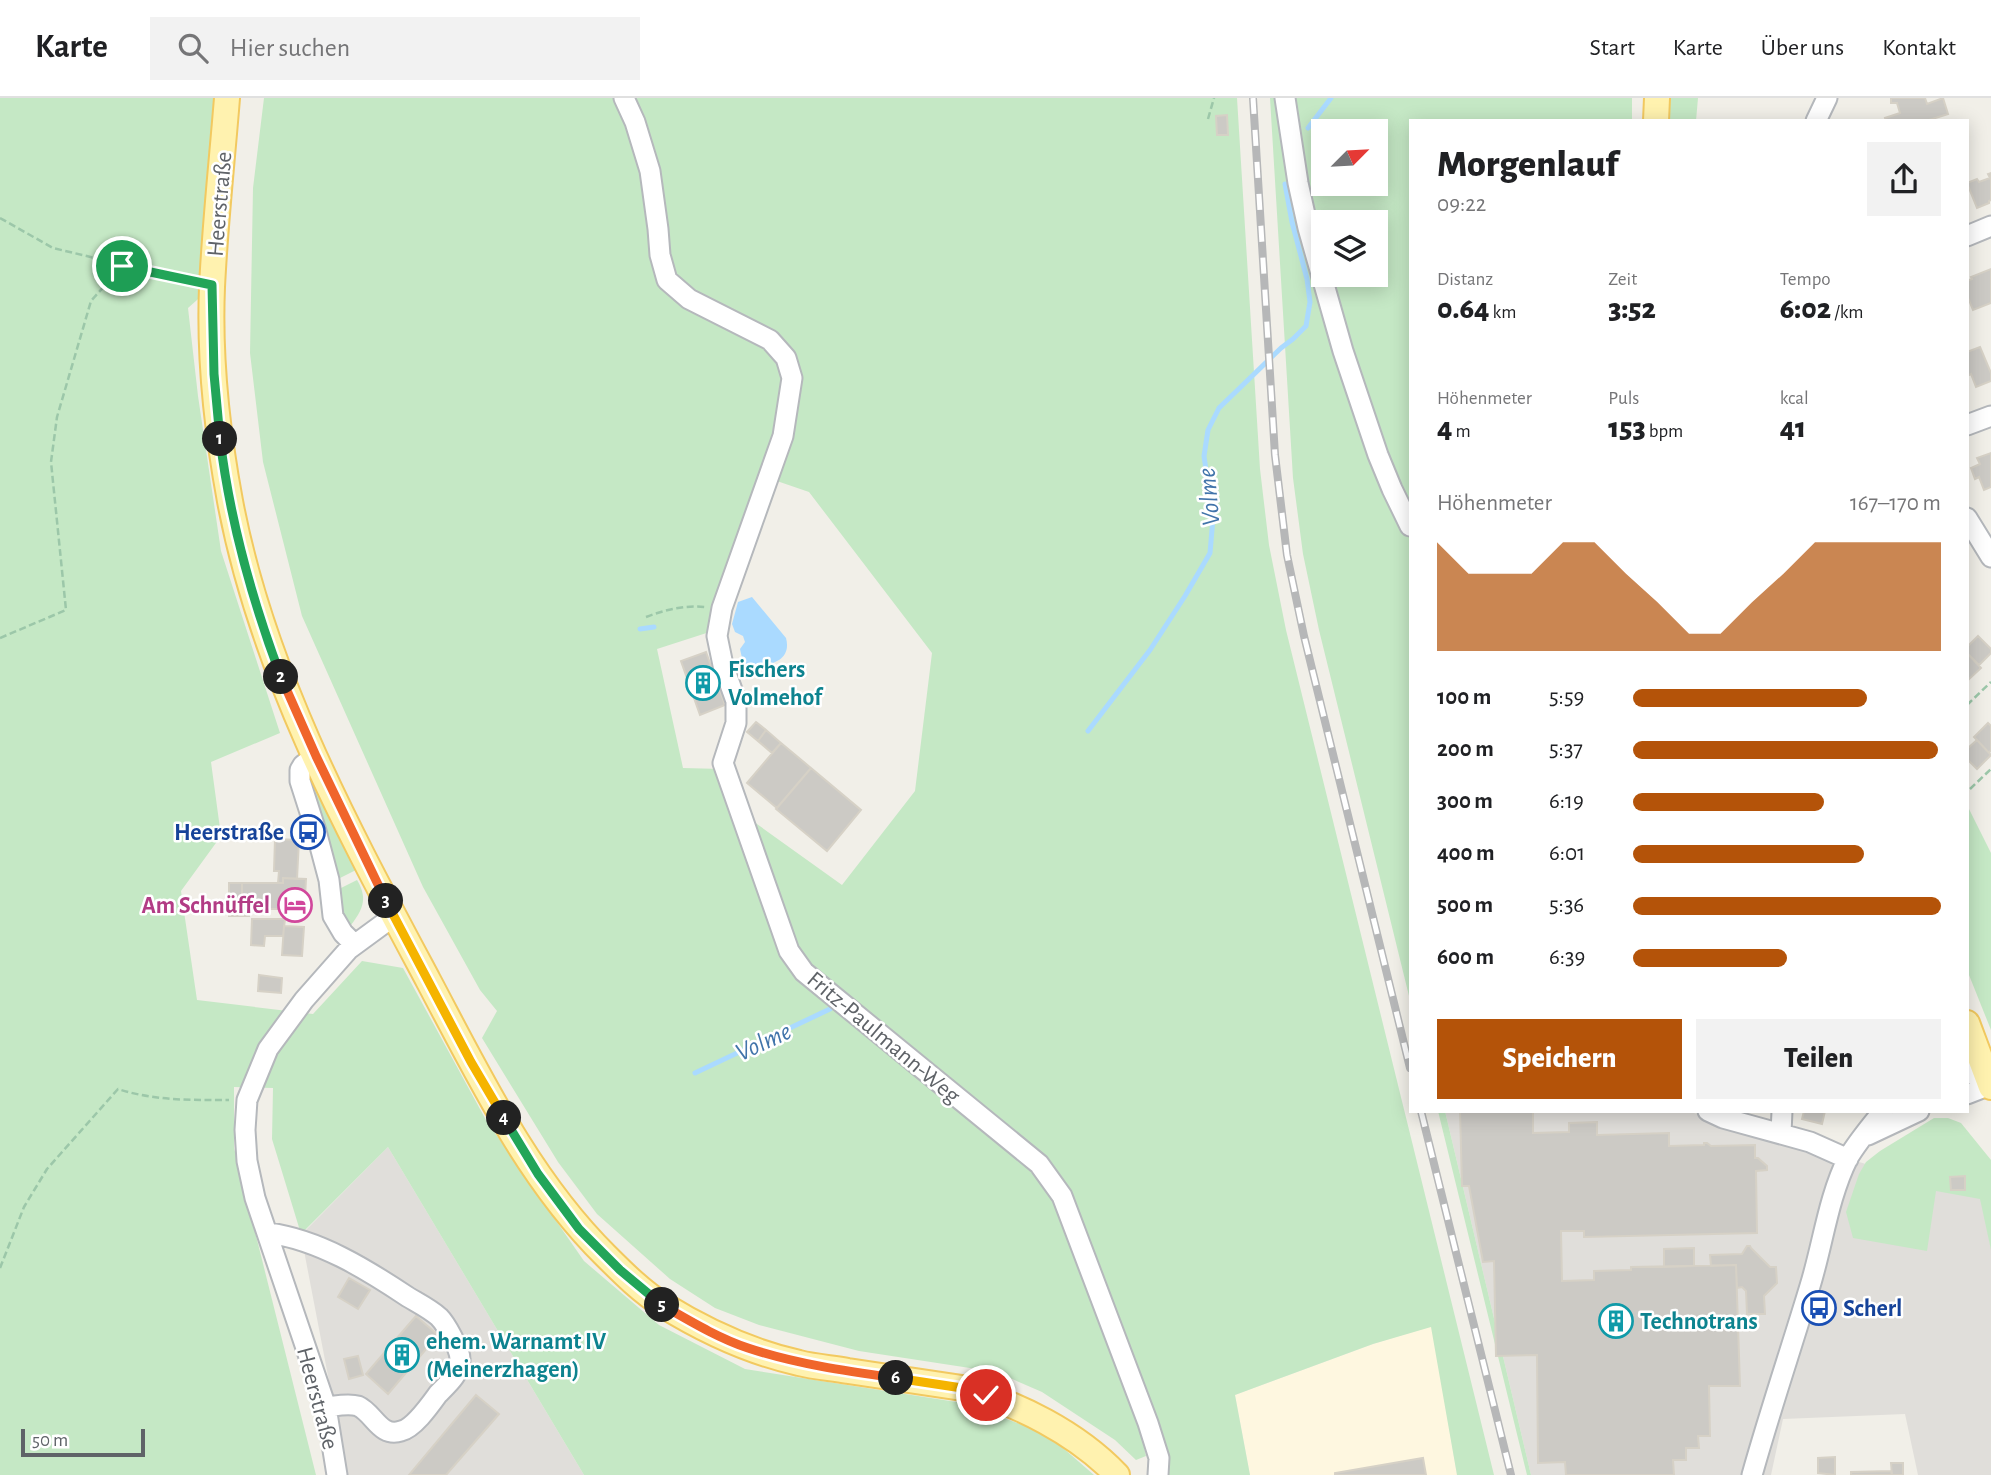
<!DOCTYPE html>
<html lang="de">
<head>
<meta charset="utf-8">
<style>
	:root { --surface:#fff; --page:#f2f2f2; --text:#202124; --muted:#757577; --line:#e0e0e0; --accent:#b45309 }
	body { margin:0; font-family:"Alegreya Sans",sans-serif; background:var(--page); color:var(--text); height:100vh; display:flex; flex-direction:column; font-size:26px; white-space:nowrap }
	* { box-sizing:border-box; margin:0 }
	p { font-size:23px; color:var(--muted) }
	.icon { flex:none; width:38px; height:38px; fill:none; stroke:currentColor; stroke-width:2; stroke-linecap:round; stroke-linejoin:round }
	.map { position:relative; flex:1; overflow:hidden }
	.sheet { position:absolute; left:1409px; top:21px; width:560px; height:994px; display:flex; flex-direction:column; background:var(--surface); border-radius:0px; box-shadow:0 4px 18px #0003 }
	.sheet>* { flex:none }
	.needle { width:46px; rotate:66deg }
	.fabs { position:absolute; left:1311px; top:21px; display:grid; gap:14px }
	.fabs a { display:grid; place-items:center; width:77px; height:77px; border-radius:0px; background:var(--surface); box-shadow:0 4px 18px #0003; font-size:35px }
	.scale { position:absolute; left:21px; bottom:18px; width:124px; box-sizing:border-box; padding-left:7px; border:4px solid #5f6368; border-top:0; font-size:19px; line-height:24px; white-space:nowrap; color:#5f6368; -webkit-text-stroke:5px #fff; paint-order:stroke }
	.pin { position:absolute; display:grid; place-items:center; width:60px; height:60px; color:#fff; margin:-30px; border:4px solid #fff; border-radius:50%; box-shadow:0 2px 7px #0007 }
	.km { position:absolute; width:35px; height:35px; margin:-18px; border-radius:50%; background:#222; color:#fff; font-size:19px; line-height:35px; text-align:center }
	.round { display:grid; place-items:center; flex:none; width:74px; height:74px; border-radius:0px; background:var(--page) }
	.head { display:flex; align-items:center; justify-content:space-between; height:119px; padding:0 28px }
	h1 { font-size:38px; font-weight:800; line-height:52px }
	.stats { display:grid; grid-template-columns:repeat(3,1fr); gap:10px; height:119px; padding:7px 28px }
	.stats div { display:grid; align-content:center }
	.stats b { font-size:30px; font-weight:800 }
	.stats small { font-size:19px; font-weight:400 }
	.stats p { font-size:19px }
	.chart { height:196px; padding:14px 28px }
	.chart p { display:flex; justify-content:space-between }
	.chart svg { width:100%; height:126px; margin-top:7px; fill:var(--accent); opacity:.7 }
	.button { display:flex; gap:14px; margin-top:auto; padding:14px 28px }
	.button a { flex:1; height:80px; border-radius:0px; background:var(--accent); color:#fff; font-size:28px; font-weight:800; line-height:80px; text-align:center }
	.button a+a { background:var(--page); color:var(--text) }
	ul { padding:0 28px; list-style:none; font-size:23px }
	li { display:grid; grid-template-columns:112px 84px 1fr; align-items:center; height:52px }
	li i { height:18px; border-radius:9px; background:var(--accent) }
	header { display:flex; align-items:center; gap:42px; box-sizing:border-box; height:98px; padding:0 35px; background:var(--surface); border-bottom:2px solid var(--line) }
	header strong { font-size:33px }
	nav { display:flex; gap:38px; margin-inline-start:auto; font-size:24px }
	.search { width:490px; height:63px; background:var(--page); display:flex; align-items:center; gap:18px; box-sizing:border-box; padding:0 24px; border-radius:0px; color:var(--muted); font-size:26px }
	.map>svg:first-child { display:block }
	.commercial { fill:#fef7e0 }
	.industrial { fill:#e0deda }
	.green { fill:#c5e8c5; fill-rule:evenodd }
	.water { fill:#aadaff }
	.lines { fill:none; stroke-linecap:round; stroke-linejoin:round }
	.stream { stroke:#aadaff; stroke-width:5 }
	.building { fill:#cccac5; stroke:#d6d1c6; stroke-width:2 }
	.minor-casing { stroke:#b5b8bc; stroke-width:23 }
	.major-casing { stroke:#f2c960; stroke-width:28 }
	.path { stroke:#9cc7a9; stroke-width:2.5; stroke-dasharray:7 3.5; stroke-linecap:butt }
	.minor { stroke:#fff; stroke-width:19 }
	.major { stroke:#fff2af; stroke-width:24 }
	.rail-casing { stroke:#b6b7b8; stroke-width:8 }
	.rail { stroke:#fff; stroke-width:5; stroke-dasharray:16; stroke-linecap:butt }
	.split-1-casing { stroke:#fff; stroke-width:14 }
	.split-2-casing { stroke:#fff; stroke-width:14 }
	.split-3-casing { stroke:#fff; stroke-width:14 }
	.split-4-casing { stroke:#fff; stroke-width:14 }
	.split-5-casing { stroke:#fff; stroke-width:14 }
	.split-6-casing { stroke:#fff; stroke-width:14 }
	.split-7-casing { stroke:#fff; stroke-width:14 }
	.split-1 { stroke:#22a559; stroke-width:9 }
	.split-2 { stroke:#22a559; stroke-width:9 }
	.split-3 { stroke:#f0652b; stroke-width:9 }
	.split-4 { stroke:#f5b400; stroke-width:9 }
	.split-5 { stroke:#22a559; stroke-width:9 }
	.split-6 { stroke:#f0652b; stroke-width:9 }
	.split-7 { stroke:#f5b400; stroke-width:9 }
	.labels { text-anchor:middle; stroke-width:5; stroke-linejoin:round; paint-order:stroke }
	.street-label { font-size:24px; fill:#5f6368; stroke:#fff }
	.culture-label { font-size:24px; font-weight:bold; fill:#0d838f; stroke:#fff; text-anchor:start }
	.transit-label { font-size:24px; font-weight:bold; fill:#164399; stroke:#fff; text-anchor:end }
	.hotel-label { font-size:24px; font-weight:bold; fill:#b23c85; stroke:#fff; text-anchor:end }
	.water-label { font-size:26px; font-style:italic; fill:#4174aa; stroke:#fff }
</style>
</head>
<body>
<header>
<strong>Karte</strong>
<div class="search"><svg class="icon" aria-label="search" viewBox="0 0 24 24"><circle cx="10" cy="10" r="6"/><path d="M15 15l6 6"/></svg>Hier suchen</div>
<nav><a>Start</a><a>Karte</a><a>Über uns</a><a>Kontakt</a></nav>
</header>
<div class="map">
<svg width="1991" height="1377" viewBox="0 0 1991 1377">
	<rect width="100%" height="100%" fill="#f1efe8"/>
	<path class="commercial" d="M1432 1228 1457 1377H1250L1235 1297 1373 1246Z"/>
	<path class="industrial" d="M1445 1013H1687L1981 1100 1991 1150V1377H1918L1905 1316 1783 1321 1771 1377H1531Z
		M388 1049 584 1377H347L301 1137Z"/>
	<path class="green" d="M0 0H221L206 194 188 210 198 298 221 453 280 635 211 664 221 738 181 793 197 902 313 916 362 863 403 870 486 1022 584 1163 659 1227 745 1271 963 1305 1047 1336 1094 1377H584L388 1049 301 1136 272 1041 273 990 234 989V1050L316 1377H0Z
		M264 0H1237L1260 371 1269 447 1286 532 1494 1377H1457L1431 1229 1373 1246 1235 1297 1250 1377H1167V1367L1155 1322 1077 1117 1061 1090 1049 1074 1031 1056 839 898 818 877 845 916 1037 1077 1061 1109 1078 1144 1139 1326 1146 1358 1136 1362 1115 1342 1042 1294 996 1274 859 1253 759 1227 715 1210 670 1181 597 1116 558 1064 482 940 497 913 480 892 423 789 302 518 263 364 250 255 253 90ZM774 382 809 394 932 555 915 693 842 787 736 711 722 671 683 670 657 551 722 530Z
		M1270 0H1279L1396 416 1410 441V902L1319 532 1303 456 1293 380Z
		M1292 0H1632V23H1410V414L1385 357 1327 177H1376V124H1323V162L1312 125ZM1323 33H1376V86H1323Z
		M1667 0H1698L1696 23H1666Z
		M315 679 358 771 336 782 309 687 311 682Z
		M1967 707 1991 755V932L1967 872Z
		M357 782C368 800 363 811 351 827L341 814 337 792Z
		M1438 1013H1445L1531 1377H1527Z
		M1934 1020H1948L1961 1025 1991 1062V1152L1980 1101 1936 1093 1927 1153 1853 1140 1846 1114 1859 1076 1866 1064 1880 1053Z"/>
	<path class="water" d="M752 499 786 540C793 566 763 569 744 569L740 551 745 544 743 538 735 534 732 526 738 504Z"/>
	<g class="lines">
		<path class="stream" d="M1308 30 1331 0
			M640 531 654 529
			M1088 633 1150 552 1185 498 1210 455 1213 420 1204 358 1208 332 1219 310 1281 250 1293 241 1306 228 1310 204 1307 181 1292 124 1285 86
			M695 975 830 911"/>
	</g>
	<path class="building" d="M1891 0H1925L1927 6 1943 0 1948 16 1926 23H1886L1885 20 1900 15 1897 5H1891Z
		M1227 17 1228 37H1217L1216 18Z
		M1991 75V102L1989 103V105L1977 110 1967 85 1977 81 1979 84 1990 80 1988 76Z
		M1991 171V205L1973 212 1967 197V183L1972 181 1971 179Z
		M1980 249 1991 275V283L1976 289 1971 276 1967 278V254Z
		M1991 355V389L1984 392 1979 379 1975 381 1971 370 1980 366 1977 360Z
		M1978 538 1991 551V555L1979 567 1967 555V549Z
		M706 554 725 607 700 617 681 563Z
		M1967 555 1981 570 1967 583Z
		M756 624 766 632 758 643 747 634Z
		M1988 625 1991 628V652L1989 655 1974 639Z
		M766 632 781 645 772 655 758 643Z
		M1977 642 1991 657 1977 671 1967 661V651Z
		M781 645 811 670 777 710 747 685Z
		M811 670 861 712 827 753 776 711Z
		M275 741 299 742 297 781 283 780V785H278L279 773H274Z
		M283 780 306 781 304 817 281 816V811H257V803L242 802V785H283Z
		M229 785H242V802H229Z
		M229 802H249V818H229Z
		M252 821H285L283 838H265L264 848 251 847Z
		M284 828 304 829 302 858 282 857Z
		M259 877 282 880 281 895 258 893Z
		M1460 1013H1533V1035L1569 1034V1025L1597 1024V1037L1669 1035V1048L1704 1047V1045H1707L1711 1048 1755 1047V1060H1758L1767 1068V1072L1756 1073 1757 1135 1584 1139V1133H1561L1562 1183 1594 1182V1173L1631 1172V1169L1736 1167 1740 1288H1709L1710 1338H1698L1699 1350H1686V1362H1673L1674 1377H1566L1565 1364 1538 1365 1537 1257 1496 1258 1494 1163 1483 1164 1469 1088H1462Z
		M1804 1013H1825L1822 1026 1802 1021Z
		M1965 1078V1092H1951L1950 1079Z
		M1747 1148H1750L1751 1150 1770 1169H1776L1777 1185 1764 1198 1765 1216H1747L1746 1193 1742 1189 1737 1190 1736 1167 1711 1168 1710 1157 1742 1156Z
		M1694 1150V1168L1664 1169V1151Z
		M349 1180 370 1192 358 1211 338 1199Z
		M416 1218 438 1237 388 1296 366 1276Z
		M358 1258 363 1277 349 1281 344 1261Z
		M476 1297 499 1316 446 1377H409Z
		M1835 1359V1377L1818 1375V1360Z
		M1423 1360 1426 1377H1335V1375Z
		M1891 1365H1903V1377H1892Z
		M1891 1373 1892 1377H1851V1374Z"/>
	<g class="lines">
		<g class="minor-casing">
			<path id="minor" d="M624 0 635 24 650 73 658 131 660 157 667 182 689 201 770 242 786 260 792 280 783 338 722 510 717 538 723 567 736 603V625L723 665 789 853 804 874 1039 1066 1062 1098 1148 1325 1159 1360 1158 1377
				M1285 0 1298 85 1308 130 1343 253 1378 357 1392 391 1410 428
				M1816 23 1827 0
				M1967 138 1991 128
				M1967 327 1991 318
				M1967 420 1991 459
				M315 658 303 667 300 672V683L316 733 329 782 333 818 343 835 354 846
				M1967 973 1990 987
				M1967 996 1990 987
				M1708 1013 1723 1020 1810 1044 1848 1061
				M1781 1035 1782 1013
				M1868 1037 1919 1013
				M269 1135C319 1142 366 1171 408 1199 418 1205 430 1211 439 1219 446 1226 460 1251 460 1261 461 1275 447 1287 438 1296 430 1307 414 1330 401 1333 380 1340 374 1315 358 1308 348 1305 336 1308 326 1309
				M337 1377 326 1309 255 1100 247 1063 245 1032 247 1002 268 951 304 902 349 851 394 818
				M1752 1377C1770 1313 1791 1251 1810 1188 1823 1146 1828 1100 1848 1060 1858 1043 1871 1028 1883 1013"/>
		</g>
		<g class="major-casing">
			<path id="major" d="M227 0C222 63 215 126 212 189 209 261 217 333 230 403 262 574 347 730 428 882 479 978 528 1081 606 1158 623 1175 642 1194 663 1207 705 1233 750 1254 799 1265 815 1269 831 1270 848 1273 886 1279 924 1284 962 1290 1017 1305 1077 1335 1117 1377
				M1656 23 1657 0
				M1967 925 1991 989"/>
		</g>
		<path class="path" d="M1208 21 1214 0
			M0 120 53 150 191 183
			M646 519C664 512 685 507 705 509
			M0 540 66 512 51 364 57 319 91 203 122 168
			M1967 607 1991 584
			M1970 691 1991 671
			M0 1170 24 1109 47 1071 118 991C155 1003 191 1002 229 1002"/>
		<use href="#minor" class="minor"/>
		<use href="#major" class="major"/>
		<g class="rail-casing">
			<path id="rail" d="M1253 0 1275 357 1287 457 1304 538 1410 970
				M1421 1013 1511 1377"/>
		</g>
		<use href="#rail" class="rail"/>
	</g>
	<g class="lines">
		<g class="split-1-casing">
			<path id="split-1" d="M122 168 212 187 214 276 220 341"/>
		</g>
		<g class="split-2-casing">
			<path id="split-2" d="M220 341C230 423 252 502 281 579"/>
		</g>
		<g class="split-3-casing">
			<path id="split-3" d="M281 579 316 658 386 803"/>
		</g>
		<g class="split-4-casing">
			<path id="split-4" d="M386 803 471 964 504 1020"/>
		</g>
		<g class="split-5-casing">
			<path id="split-5" d="M504 1020 538 1076 579 1131 620 1172 662 1207"/>
		</g>
		<g class="split-6-casing">
			<path id="split-6" d="M662 1207C690 1223 718 1240 748 1250 796 1266 846 1273 896 1280"/>
		</g>
		<g class="split-7-casing">
			<path id="split-7" d="M896 1280 962 1290 986 1297"/>
		</g>
		<use href="#split-1" class="split-1"/>
		<use href="#split-2" class="split-2"/>
		<use href="#split-3" class="split-3"/>
		<use href="#split-4" class="split-4"/>
		<use href="#split-5" class="split-5"/>
		<use href="#split-6" class="split-6"/>
		<use href="#split-7" class="split-7"/>
	</g>
	<defs>
		<g id="building-ring" transform="scale(1.75)"><circle r="9.5" fill="#fff" stroke="#0f9aa8" stroke-width="1.5"/><path d="M-4-6H4V6H1V3H-1V6H-4ZM-2.5-4.3h1.7v1.8h-1.7ZM.8-4.3h1.7v1.8H.8ZM-2.5-1h1.7V.8h-1.7ZM.8-1h1.7V.8H.8Z" fill="#0f9aa8"/></g>
		<g id="bus-ring" transform="scale(1.75)"><circle r="9.5" fill="#fff" stroke="#1a4fb4" stroke-width="1.5"/><path d="M-5-6H5V4H4V6H2V4H-2V6H-4V4H-5ZM-3.5-4V0h7V-4ZM-3.5 1.2v1.5H-2V1.2ZM2 1.2v1.5H3.5V1.2Z" fill="#1a4fb4"/></g>
		<g id="hotel-ring" transform="scale(1.75)"><circle r="9.5" fill="#fff" stroke="#d1479c" stroke-width="1.5"/><path d="M-6-4.5h1.5V1H6V5H4.5V3h-9V5H-6ZM-4 0a1.8 1.8 0 1 1 3.6 0ZM.5 0V-2.5h3Q6-2.5 6 0Z" fill="#d1479c"/></g>
	</defs>
	<g fill-rule="evenodd">
		<use href="#building-ring" x="703" y="585"/>
		<use href="#bus-ring" x="308" y="734"/>
		<use href="#hotel-ring" x="295" y="807"/>
		<use href="#bus-ring" x="1819" y="1210"/>
		<use href="#building-ring" x="1616" y="1223"/>
		<use href="#building-ring" x="402" y="1257"/>
	</g>
	<g class="labels">
		<g class="street-label">
			<text transform="translate(219 106) rotate(-85)" y="8">Heerstraße</text>
			<text transform="translate(884 939) rotate(40)" y="8">Fritz-Paulmann-Weg</text>
			<text transform="translate(318 1300) rotate(75)" y="8">Heerstraße</text>
		</g>
		<g class="culture-label">
			<text x="728" y="579">Fischers<tspan x="728" dy="28">Volmehof</tspan></text>
			<text x="1640" y="1231">Technotrans</text>
			<text x="426" y="1251">ehem. Warnamt IV<tspan x="426" dy="28">(Meinerzhagen)</tspan></text>
		</g>
		<g class="transit-label">
			<text x="284" y="742">Heerstraße</text>
			<text x="1843" y="1218" text-anchor="start">Scherl</text>
		</g>
		<g class="hotel-label">
			<text x="270" y="815">Am Schnüffel</text>
		</g>
		<g class="water-label">
			<text transform="translate(1208 399) rotate(-95)" y="9">Volme</text>
			<text transform="translate(763 943) rotate(-25)" y="9">Volme</text>
		</g>
	</g>
</svg>
<div class="fabs">
<a><svg class="needle" viewBox="-14 -14 28 28"><path d="M0-13l5 13h-10z" fill="#e53935"/><path d="M0 13l5-13h-10z" fill="#757577"/></svg></a>
<a><svg class="icon" aria-label="layers" viewBox="0 0 24 24"><path d="M12 4l9 5-9 5-9-5zM3 14l9 5 9-5"/></svg></a>
</div>
<div class="scale">50 m</div>
<div class="pin" style="left:122px;top:168px;background:#1e9e55"><svg class="icon" aria-label="arrive" viewBox="0 0 24 24"><path d="M6 21V4h12l-3 4 3 4H6"/></svg></div>
<div class="pin" style="left:986px;top:1297px;background:#d93025"><svg class="icon" aria-label="check" viewBox="0 0 24 24"><path d="M5 12l5 5 9-10"/></svg></div>
<b class="km" style="left:220px;top:341px">1</b>
<b class="km" style="left:281px;top:579px">2</b>
<b class="km" style="left:386px;top:803px">3</b>
<b class="km" style="left:504px;top:1020px">4</b>
<b class="km" style="left:662px;top:1207px">5</b>
<b class="km" style="left:896px;top:1280px">6</b>
<section class="sheet">
<div class="head"><div><h1>Morgenlauf</h1><p>09:22</p></div><a class="round"><svg class="icon" aria-label="share" viewBox="0 0 24 24"><path d="M12 15V3M7 8l5-5 5 5M5 13v7h14v-7"/></svg></a></div>
<div class="stats">
<div><p>Distanz</p><b>0.64<small> km</small></b></div>
<div><p>Zeit</p><b>3:52</b></div>
<div><p>Tempo</p><b>6:02<small> /km</small></b></div>
</div>
<div class="stats">
<div><p>Höhenmeter</p><b>4<small> m</small></b></div>
<div><p>Puls</p><b>153<small> bpm</small></b></div>
<div><p>kcal</p><b>41</b></div>
</div>
<div class="chart"><p><span>Höhenmeter</span>167–170 m</p>
<svg viewBox="0 0 160 44" preserveAspectRatio="none"><path d="M0 44V6L10 17L20 17L30 17L40 6L50 6L60 17L70 27L80 38L90 38L100 27L110 17L120 6L130 6L140 6L150 6L160 6V44z"/></svg>
</div>
<ul>
<li><b>100 m</b>5:59<i style="width:76%"></i></li>
<li><b>200 m</b>5:37<i style="width:99%"></i></li>
<li><b>300 m</b>6:19<i style="width:62%"></i></li>
<li><b>400 m</b>6:01<i style="width:75%"></i></li>
<li><b>500 m</b>5:36<i style="width:100%"></i></li>
<li><b>600 m</b>6:39<i style="width:50%"></i></li>
</ul>
<div class="button"><a>Speichern</a><a>Teilen</a></div>
</section>
</div>
</body>
</html>
